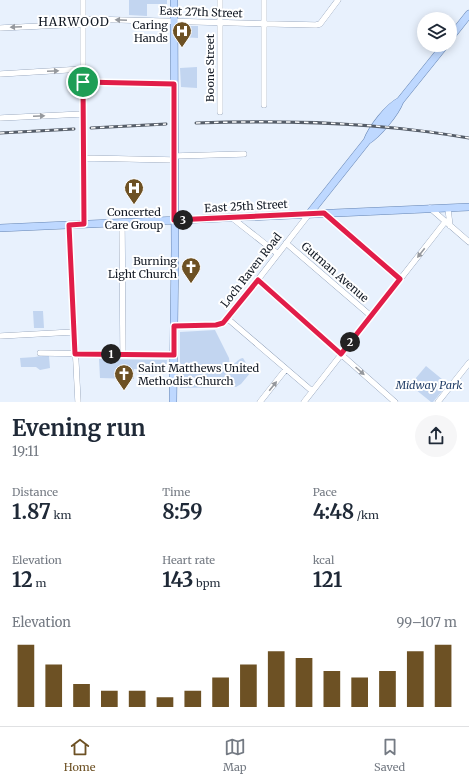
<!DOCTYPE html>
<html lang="en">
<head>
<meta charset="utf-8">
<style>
	:root { --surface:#fff; --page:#f6f6f7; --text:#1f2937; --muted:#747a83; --line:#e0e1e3; --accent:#6d5124 }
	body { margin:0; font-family:Merriweather,serif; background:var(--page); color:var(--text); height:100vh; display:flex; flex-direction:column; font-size:15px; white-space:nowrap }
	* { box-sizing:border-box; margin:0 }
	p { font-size:13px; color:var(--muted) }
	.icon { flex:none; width:22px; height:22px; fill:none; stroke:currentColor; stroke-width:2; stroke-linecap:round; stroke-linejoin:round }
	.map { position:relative; height:402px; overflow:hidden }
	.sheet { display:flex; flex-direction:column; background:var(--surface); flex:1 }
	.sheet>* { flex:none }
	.buttons { position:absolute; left:417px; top:12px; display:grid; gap:8px }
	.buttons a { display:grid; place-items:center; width:40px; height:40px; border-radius:50%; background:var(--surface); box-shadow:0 2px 10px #0003; font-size:20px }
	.pin { position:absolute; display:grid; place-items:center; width:34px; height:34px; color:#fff; margin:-17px; border:2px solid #fff; border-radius:50%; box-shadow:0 1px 4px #0007 }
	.km { position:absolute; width:20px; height:20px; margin:-10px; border-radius:50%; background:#222; color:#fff; font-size:11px; line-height:20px; text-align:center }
	.round { display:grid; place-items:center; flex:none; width:42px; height:42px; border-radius:21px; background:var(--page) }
	.summary { display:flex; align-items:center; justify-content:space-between; height:68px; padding:0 12px }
	h1 { font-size:22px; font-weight:700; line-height:30px }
	.metrics { display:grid; grid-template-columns:repeat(3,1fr); gap:6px; height:68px; padding:4px 12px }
	.metrics div { display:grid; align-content:center }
	.metrics b { font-size:20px; font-weight:700 }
	.metrics small { font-size:11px; font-weight:400 }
	.metrics p { font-size:11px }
	.chart { height:112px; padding:8px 12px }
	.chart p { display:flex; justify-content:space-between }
	.chart svg { width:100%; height:72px; margin-top:4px; stroke:var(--accent); stroke-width:6 }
	.dock { display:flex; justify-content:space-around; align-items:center; height:56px; border-top:1px solid var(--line); background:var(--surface); font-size:11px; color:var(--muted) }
	.dock a { display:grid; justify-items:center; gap:2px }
	.dock .selected { color:var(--accent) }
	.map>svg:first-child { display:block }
	.green { fill:#c2d5f0 }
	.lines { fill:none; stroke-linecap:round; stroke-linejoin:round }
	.minor-casing { stroke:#7588a5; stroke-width:6 }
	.major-casing { stroke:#6685b3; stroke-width:8 }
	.minor { stroke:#fff; stroke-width:5.5 }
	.major { stroke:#bed8ff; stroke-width:7 }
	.rail-casing { stroke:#555d68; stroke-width:3 }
	.rail { stroke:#fff; stroke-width:1.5; stroke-dasharray:4.5; stroke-linecap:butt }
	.oneway { fill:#95989d }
	.route-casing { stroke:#fff; stroke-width:8 }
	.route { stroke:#e11d48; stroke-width:5 }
	.labels { text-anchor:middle; stroke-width:4; stroke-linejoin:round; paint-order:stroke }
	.street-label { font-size:11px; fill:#131a25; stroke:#fff }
	.poi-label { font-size:11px; fill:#131a25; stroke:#fff; text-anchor:end }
	.park-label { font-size:11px; font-style:italic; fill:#213d66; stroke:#fff }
	.neighbourhood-label { font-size:12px; letter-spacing:1px; fill:#131a25; stroke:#fff }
</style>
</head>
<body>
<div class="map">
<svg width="469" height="402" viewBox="0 0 469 402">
	<rect width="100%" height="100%" fill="#e8f1fd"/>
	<path class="green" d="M129 0H167V4H147V16L129 15Z
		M180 26H198V38L180 37Z
		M197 67V88L181 87 180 68Z
		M33 311H43L44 328H34Z
		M215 330 229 358 230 366C235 365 237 359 243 358L248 366 251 372 241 384 236 387 180 388V332Z
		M40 356H49L50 368 40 370 36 367H21L20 358 35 357Z
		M99 359 167 360 166 370 134 369V379L100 378Z
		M426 366 448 384 433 402H431L410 385Z"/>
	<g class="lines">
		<g class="minor-casing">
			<path id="minor" d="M83 0V224
				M220 0V112
				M264 0V105
				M83 19 316 25 320 24 338 0
				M0 28 83 24
				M0 74 83 69
				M83 82 174 84
				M0 118 83 114
				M175 156 244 154
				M83 158 175 160
				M430 208 469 242
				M448 208 450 226
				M324 213 400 279
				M231 217 278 254
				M122 223 123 354
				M69 225 78 402
				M286 243 371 316
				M257 280 395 402
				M228 319 312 391
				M174 326 218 325 225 322 309 214
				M0 336 74 332
				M40 353 174 355
				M260 402 286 369
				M304 402 445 222
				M438 402 469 363"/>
		</g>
		<g class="major-casing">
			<path id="major" d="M450 38 469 14
				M367 141C378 134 395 114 400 101L445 45
				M309 214 367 141C372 128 388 107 400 101
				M0 228 469 207
				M173 402 175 251 174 0"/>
		</g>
		<use href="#minor" class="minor"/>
		<use href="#major" class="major"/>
		<g class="rail-casing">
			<path id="rail" d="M196 123C288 120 379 122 469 138
				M91 128 166 124
				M0 133 74 129"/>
		</g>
		<use href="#rail" class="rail"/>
	</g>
	<defs><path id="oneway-solid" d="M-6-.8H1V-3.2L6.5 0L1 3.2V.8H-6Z"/></defs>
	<g class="oneway">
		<use href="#oneway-solid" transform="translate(121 20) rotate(-178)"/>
		<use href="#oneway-solid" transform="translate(16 27) rotate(177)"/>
		<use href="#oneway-solid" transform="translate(53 71) rotate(-3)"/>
		<use href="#oneway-solid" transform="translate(39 116) rotate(-3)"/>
		<use href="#oneway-solid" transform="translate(421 253) rotate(128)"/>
		<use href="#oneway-solid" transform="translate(360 371) rotate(42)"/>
		<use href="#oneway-solid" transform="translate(273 386) rotate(-51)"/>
	</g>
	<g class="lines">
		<g class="route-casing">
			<path id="route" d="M83 82 174 84V220L324 213 400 279 341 354 258 280 223 323 216 325 174 326V355L75 354 69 225 84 224Z"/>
		</g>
		<use href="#route" class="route"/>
	</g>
	<defs>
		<g id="hospital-pin" transform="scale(1)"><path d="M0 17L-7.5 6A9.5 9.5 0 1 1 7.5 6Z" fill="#6d5124" stroke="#fff"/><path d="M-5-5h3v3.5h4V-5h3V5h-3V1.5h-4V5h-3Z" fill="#fff"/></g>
		<g id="church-pin" transform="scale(1)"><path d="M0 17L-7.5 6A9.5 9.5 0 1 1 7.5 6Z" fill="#6d5124" stroke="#fff"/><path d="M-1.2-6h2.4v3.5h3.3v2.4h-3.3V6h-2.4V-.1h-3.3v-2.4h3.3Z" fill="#fff"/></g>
	</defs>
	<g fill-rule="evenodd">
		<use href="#hospital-pin" x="182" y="31"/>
		<use href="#hospital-pin" x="134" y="188"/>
		<use href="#church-pin" x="191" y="267"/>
		<use href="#church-pin" x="124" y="374"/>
	</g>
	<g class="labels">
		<g class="street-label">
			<text transform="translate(201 12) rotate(2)" y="4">East 27th Street</text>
			<text transform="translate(210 68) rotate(-90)" y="4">Boone Street</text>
			<text transform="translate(246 206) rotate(-3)" y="4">East 25th Street</text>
			<text transform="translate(251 270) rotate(-52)" y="4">Loch Raven Road</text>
			<text transform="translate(335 272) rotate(41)" y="4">Gutman Avenue</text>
		</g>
		<g class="poi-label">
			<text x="168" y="29">Caring<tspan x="168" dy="13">Hands</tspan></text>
			<text x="134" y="216" text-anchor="middle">Concerted<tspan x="134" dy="13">Care Group</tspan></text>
			<text x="177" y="265">Burning<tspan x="177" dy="13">Light Church</tspan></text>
			<text x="138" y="372" text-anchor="start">Saint Matthews United<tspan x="138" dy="13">Methodist Church</tspan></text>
		</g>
		<g class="park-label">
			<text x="429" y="389">Midway Park</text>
		</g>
		<g class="neighbourhood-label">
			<text x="74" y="26">HARWOOD</text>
		</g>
	</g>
</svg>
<div class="buttons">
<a><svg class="icon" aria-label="layers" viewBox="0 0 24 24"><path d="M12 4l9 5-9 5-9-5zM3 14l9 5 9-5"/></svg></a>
</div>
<div class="pin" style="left:83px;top:82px;background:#1e9e55"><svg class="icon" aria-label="arrive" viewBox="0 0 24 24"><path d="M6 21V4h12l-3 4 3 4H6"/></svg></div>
<b class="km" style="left:111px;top:354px">1</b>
<b class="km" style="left:350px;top:342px">2</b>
<b class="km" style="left:183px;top:220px">3</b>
</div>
<section class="sheet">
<div class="summary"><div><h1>Evening run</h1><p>19:11</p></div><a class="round"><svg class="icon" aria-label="share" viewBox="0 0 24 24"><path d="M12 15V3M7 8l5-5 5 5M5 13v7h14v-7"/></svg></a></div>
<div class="metrics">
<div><p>Distance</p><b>1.87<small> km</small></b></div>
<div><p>Time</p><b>8:59</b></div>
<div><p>Pace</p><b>4:48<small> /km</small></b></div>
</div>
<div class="metrics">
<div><p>Elevation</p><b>12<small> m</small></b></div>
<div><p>Heart rate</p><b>143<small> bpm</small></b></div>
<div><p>kcal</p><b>121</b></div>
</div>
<div class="chart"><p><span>Elevation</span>99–107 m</p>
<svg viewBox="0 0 160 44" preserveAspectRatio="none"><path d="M5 44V6M15 44V18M25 44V30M35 44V34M45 44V34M55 44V38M65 44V34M75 44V26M85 44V18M95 44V10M105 44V14M115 44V22M125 44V26M135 44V22M145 44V10M155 44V6"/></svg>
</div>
</section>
<nav class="dock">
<a class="selected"><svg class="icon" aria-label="home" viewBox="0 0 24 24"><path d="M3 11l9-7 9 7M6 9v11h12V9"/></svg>Home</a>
<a><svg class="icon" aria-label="map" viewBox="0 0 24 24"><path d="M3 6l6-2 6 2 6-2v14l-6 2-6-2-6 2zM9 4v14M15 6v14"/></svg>Map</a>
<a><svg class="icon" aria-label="saved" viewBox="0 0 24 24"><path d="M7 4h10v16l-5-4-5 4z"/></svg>Saved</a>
</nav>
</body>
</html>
